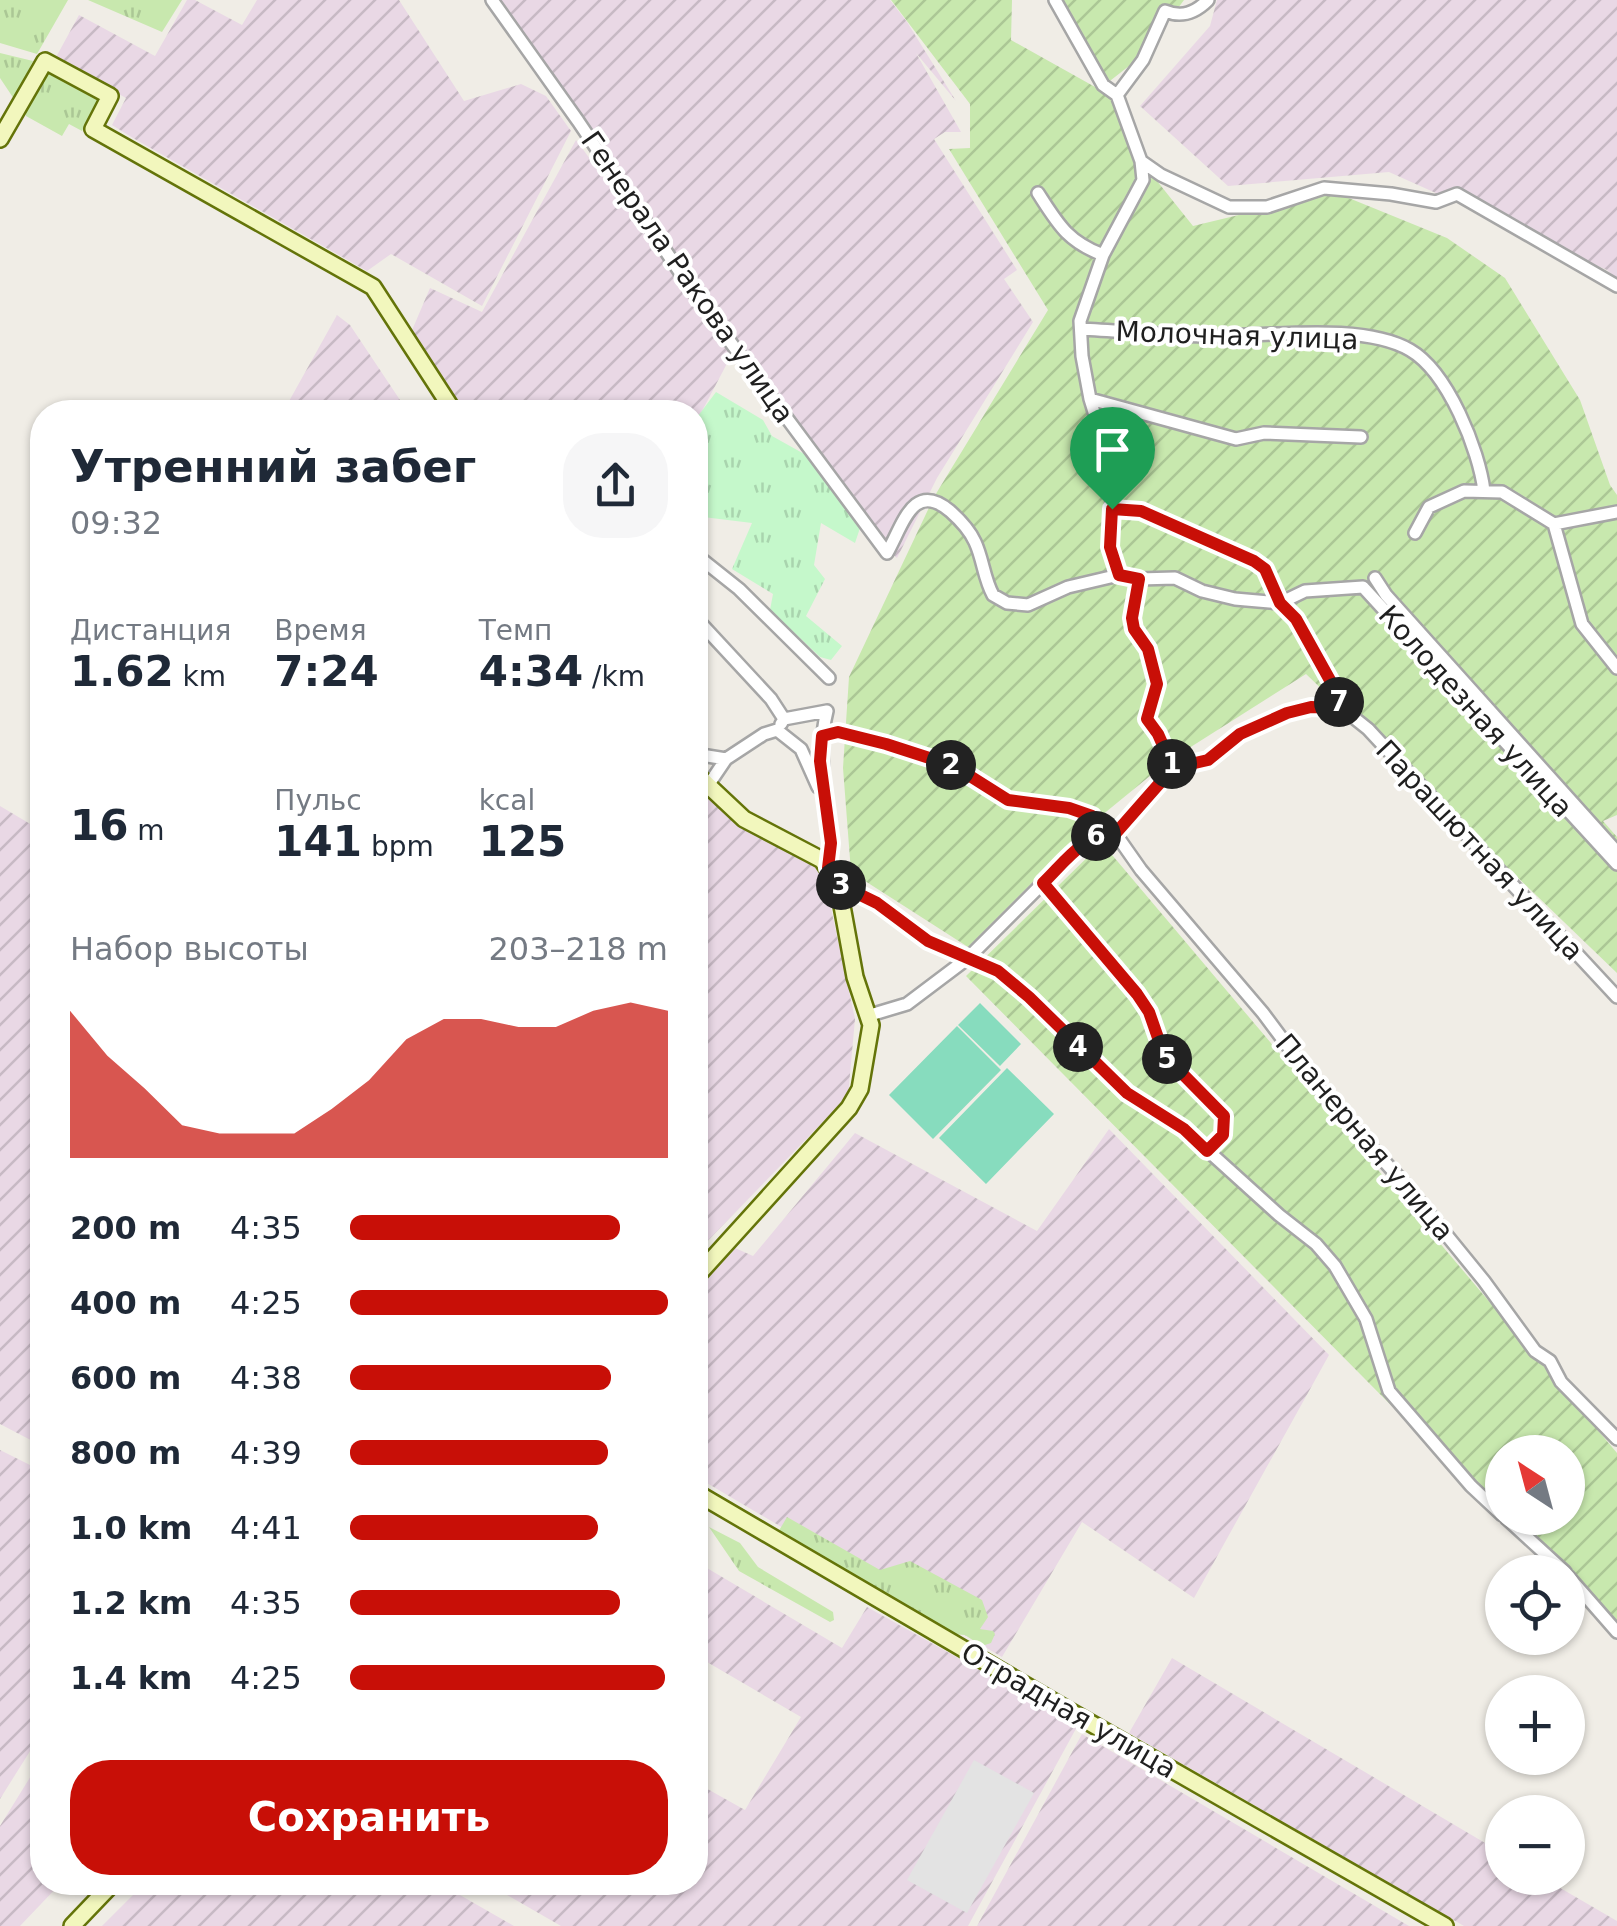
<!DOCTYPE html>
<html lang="ru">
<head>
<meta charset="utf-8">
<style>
	:root { --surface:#fff; --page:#f6f6f7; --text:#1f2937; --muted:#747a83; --accent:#c80f07 }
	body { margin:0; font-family:"DejaVu Sans",sans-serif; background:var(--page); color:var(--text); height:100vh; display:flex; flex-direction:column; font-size:38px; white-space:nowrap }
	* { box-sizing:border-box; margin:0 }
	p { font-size:32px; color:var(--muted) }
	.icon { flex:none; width:55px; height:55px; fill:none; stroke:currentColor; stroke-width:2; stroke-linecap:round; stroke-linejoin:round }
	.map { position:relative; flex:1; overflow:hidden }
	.side { position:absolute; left:30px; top:400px; width:678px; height:1495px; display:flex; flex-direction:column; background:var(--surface); border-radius:40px; box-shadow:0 2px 8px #0004 }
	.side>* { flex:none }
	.needle { width:65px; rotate:324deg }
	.buttons { position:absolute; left:1485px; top:1435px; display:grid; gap:20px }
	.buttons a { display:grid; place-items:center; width:100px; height:100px; border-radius:50%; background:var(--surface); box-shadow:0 2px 8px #0004; font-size:50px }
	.pin { position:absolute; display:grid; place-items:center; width:85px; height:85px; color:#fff; margin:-102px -42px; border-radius:50% 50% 50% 0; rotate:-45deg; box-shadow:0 0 10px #0007 }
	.pin .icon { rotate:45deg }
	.km { position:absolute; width:50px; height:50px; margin:-25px; border-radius:50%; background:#222; color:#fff; font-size:28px; line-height:50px; text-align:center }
	.round { display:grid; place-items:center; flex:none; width:105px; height:105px; border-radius:40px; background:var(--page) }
	.head { display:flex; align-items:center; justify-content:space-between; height:170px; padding:0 40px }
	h1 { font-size:45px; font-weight:700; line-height:75px }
	.metrics { display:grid; grid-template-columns:repeat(3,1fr); gap:15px; height:170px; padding:10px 40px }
	.metrics div { display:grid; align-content:center }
	.metrics b { font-size:42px; font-weight:700 }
	.metrics small { font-size:28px; font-weight:400 }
	.metrics p { font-size:28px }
	.chart { height:280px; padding:20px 40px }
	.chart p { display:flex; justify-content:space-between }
	.chart svg { width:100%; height:180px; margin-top:10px; fill:var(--accent); opacity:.7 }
	.action { display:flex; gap:20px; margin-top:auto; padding:20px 40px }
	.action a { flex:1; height:115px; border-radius:40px; background:var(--accent); color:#fff; font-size:40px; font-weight:700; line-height:115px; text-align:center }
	ul { padding:0 40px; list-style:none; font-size:32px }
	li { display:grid; grid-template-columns:160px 120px 1fr; align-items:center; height:75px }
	li i { height:25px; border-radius:12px; background:var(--accent) }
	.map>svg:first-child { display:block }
	.industrial { fill:url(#industrial-furrows) }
	.grass { fill:url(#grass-tufts) }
	.park { fill:url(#park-tufts) }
	.garden { fill:url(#garden-furrows); fill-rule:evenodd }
	.pitch { fill:#87dcbe }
	.parking { fill:#e3e3e3 }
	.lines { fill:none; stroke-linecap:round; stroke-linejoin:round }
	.street-casing { stroke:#a6a6a6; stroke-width:16 }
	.secondary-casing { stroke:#647409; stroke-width:20 }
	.street { stroke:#fff; stroke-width:11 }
	.secondary { stroke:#f2f7bd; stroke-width:15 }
	.route-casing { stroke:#fff; stroke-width:20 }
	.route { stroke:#c80f07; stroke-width:12 }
	.labels { text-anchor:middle; stroke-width:8; stroke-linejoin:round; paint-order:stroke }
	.street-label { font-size:28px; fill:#1f1f1f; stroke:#fff }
</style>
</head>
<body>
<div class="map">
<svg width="1617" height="1926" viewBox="0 0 1617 1926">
	<defs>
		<pattern id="industrial-furrows" width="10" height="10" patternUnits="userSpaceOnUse" patternTransform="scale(2.5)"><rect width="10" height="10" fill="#e9d8e5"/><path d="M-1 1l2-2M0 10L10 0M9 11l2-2" fill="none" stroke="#c7b9c4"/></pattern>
		<pattern id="grass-tufts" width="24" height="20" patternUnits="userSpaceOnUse" patternTransform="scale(2.5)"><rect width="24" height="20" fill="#c8e8ae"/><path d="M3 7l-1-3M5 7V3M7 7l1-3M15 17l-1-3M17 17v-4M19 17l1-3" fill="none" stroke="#abc795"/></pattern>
		<pattern id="park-tufts" width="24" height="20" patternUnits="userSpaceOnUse" patternTransform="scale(2.5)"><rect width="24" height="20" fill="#c5f8cb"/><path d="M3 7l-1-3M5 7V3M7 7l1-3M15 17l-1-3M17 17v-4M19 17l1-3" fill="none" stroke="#a9d4ae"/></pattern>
		<pattern id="garden-furrows" width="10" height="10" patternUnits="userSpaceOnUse" patternTransform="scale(2.5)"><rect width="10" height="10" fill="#c8e8ae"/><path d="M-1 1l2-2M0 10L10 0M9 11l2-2" fill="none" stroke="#abc795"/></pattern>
	</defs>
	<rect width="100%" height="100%" fill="#f0ede6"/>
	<path class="industrial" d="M187 0H195L242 25 257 0H399L464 101 521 84 546 96 571 131 482 306 391 254 367 271 133 138 112 125 126 98 55 59 79 15 155 56Z
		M499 0H890L907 22 956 101 916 53 961 132H945L934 139 1017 270 1004 279 1033 322 937 478 897 558 882 545 696 291 540 55Z
		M1217 0H1617V279L1607 270 1389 172 1228 186 1140 106 1210 26Z
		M576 140 733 352 701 413 695 436V412H461L410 335 430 288 482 312Z
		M337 315 350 325 408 412H283Z
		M695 785 735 822 822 867 855 1019 848 1096 695 1254Z
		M0 806 42 831V1446L0 1424Z
		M1109 1129 1329 1355 1194 1598 1082 1522 1002 1657 695 1476V1293L735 1248 753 1256 855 1133 1037 1231Z
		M0 1450 42 1471V1732L0 1799Z
		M695 1561 842 1648 867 1607 1078 1725 968 1926H561L486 1883 695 1882V1782L745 1810 801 1717 695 1655Z
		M1172 1658 1502 1853V1878H1543L1617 1921V1926H1464L1129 1733Z
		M1082 1734 1409 1926H977Z
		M42 1758V1882L61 1883 20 1926H0V1826Z
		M146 1882 439 1883 514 1926H102Z"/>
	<path class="grass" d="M0 0H68L37 54 0 43Z
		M88 0H182L162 32Z
		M0 53 33 61 14 99 0 78Z
		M53 71 100 96 82 131 69 124 62 136 26 116 25 104 42 72Z
		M787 1517 880 1570 910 1561 982 1600 988 1617 980 1629 993 1631 995 1634 991 1643 982 1646 965 1635 951 1634 777 1534Z
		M709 1527 740 1543 758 1567 833 1612 834 1620 830 1622 739 1571Z"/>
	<path class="park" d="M716 392 763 420 772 436 815 460 862 522 855 543 821 523 814 565 825 579 806 616 842 646 831 660 820 657 770 610 773 594 732 569 752 523 695 516 698 416Z"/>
	<path class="garden" d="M891 0H1012L1011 40 1113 97 1141 161 1193 226 1334 192 1447 238 1505 278 1580 400 1610 485 1617 495V815L1603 821 1617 837V973L1306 674 1167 762 1090 825 968 947 851 872 843 768 849 677 934 497 1048 310 949 149 970 148V104Z
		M1052 0H1184L1143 55 1106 84Z
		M1102 843 1617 1453V1635L1568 1584V1572H1556L966 976ZM1502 1452H1568V1518H1502Z"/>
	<path class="pitch" d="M980 1003 1021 1044 1000 1066 958 1025Z
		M957 1026 1001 1070 933 1139 889 1095Z
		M1007 1068 1054 1114 986 1184 939 1138Z"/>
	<path class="parking" d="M974 1760 1034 1793 967 1913 907 1880Z"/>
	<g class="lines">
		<g class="street-casing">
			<path id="street" d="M492 0 578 121 694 293 887 553C903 525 913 480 950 511 959 519 970 531 975 542 983 559 984 579 993 595L1007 603 1028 605 1068 587 1119 575 1139 579 1175 578 1202 591 1235 599 1280 603 1305 591 1363 587 1617 864
				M1055 0 1103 85 1117 95 1141 161 1143 180 1103 255 1080 321 1082 356 1090 399 1105 448V467L1112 499 1109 547 1119 575
				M1117 95 1143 60 1165 11C1182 18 1195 13 1208 0
				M1141 161 1161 175 1229 207H1267L1324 188 1391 194 1436 202 1457 194 1617 286
				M1038 193C1058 224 1067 241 1103 255
				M1081 329C1124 331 1168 336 1212 336 1267 337 1361 322 1410 350 1448 372 1479 450 1484 491
				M1090 399 1236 439 1264 433 1361 437
				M1112 509 1141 511 1255 561 1265 569 1280 603 1296 619 1348 713 1368 729 1617 997
				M1554 524 1582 624 1617 668
				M1415 533 1429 507 1464 491 1502 492 1554 524 1617 512
				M695 554 739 589 829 678
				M1375 578 1386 595 1617 852
				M1139 579 1132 617 1135 629 1147 649 1157 684 1147 719 1158 734 1173 767
				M695 617 771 699 784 719 781 724
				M784 719 827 711C813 766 834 813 828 868
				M822 736 838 732 887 744 955 766 1008 801 1069 808 1092 815V837
				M695 754 726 759 764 734 777 730 801 749 818 787
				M707 787 726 759
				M1115 833 1141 870 1263 1013 1327 1099 1405 1184 1484 1281 1535 1351 1550 1361 1561 1382 1617 1439
				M1043 883 1137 994 1149 1012 1163 1055 1225 1116 1223 1135 1207 1151
				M838 884 877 903 929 941 997 971 1029 997 1127 1093 1184 1129 1279 1215 1316 1244 1335 1266 1366 1319 1389 1391 1471 1486 1502 1515
				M867 1016 907 1004 968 958 1082 844 1092 837 1115 833 1173 767 1208 760 1240 734 1287 713 1311 707 1332 708 1341 700
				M1506 1518 1565 1572
				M1568 1576 1617 1632"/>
		</g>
		<g class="secondary-casing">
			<path id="secondary" d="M0 139 45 61 110 96 93 129 373 287 454 412
				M695 773 744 819 822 860 838 884 855 977 871 1025 860 1089 849 1108 695 1278
				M695 1492 1078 1716 1445 1926
				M72 1926 114 1882"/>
		</g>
		<use href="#street" class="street"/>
		<use href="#secondary" class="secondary"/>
	</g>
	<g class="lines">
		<g class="route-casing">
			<path id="route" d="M1112 509 1110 547 1119 575 1139 579 1132 618 1134 629 1148 649 1157 684 1147 719 1158 734 1173 768 1115 834 1092 837V816L1069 808 1008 800 954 766 886 744 838 732 822 736 820 761 831 843 828 868 838 884 877 903 928 941 998 971 1029 997 1127 1093 1184 1129 1207 1151 1223 1135 1224 1116 1164 1055 1149 1012 1137 994 1043 883C1064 863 1083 834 1115 834L1173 768 1208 760 1240 734 1287 713 1311 707 1332 708 1341 700 1296 619 1280 603 1265 569 1254 561 1141 511 1112 509"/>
		</g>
		<use href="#route" class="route"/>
	</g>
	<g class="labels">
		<g class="street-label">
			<text transform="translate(688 277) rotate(55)" y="10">Генерала Ракова улица</text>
			<text transform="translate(1237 335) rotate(2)" y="10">Молочная улица</text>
			<text transform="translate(1476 711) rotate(48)" y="10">Колодезная улица</text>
			<text transform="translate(1480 850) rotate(47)" y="10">Парашютная улица</text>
			<text transform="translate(1365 1137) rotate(50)" y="10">Планерная улица</text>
			<text transform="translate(1069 1710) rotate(30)" y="10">Отрадная улица</text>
		</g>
	</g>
</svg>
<div class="buttons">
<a><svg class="needle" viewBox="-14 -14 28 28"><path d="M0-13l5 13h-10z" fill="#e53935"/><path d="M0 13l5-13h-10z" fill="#747a83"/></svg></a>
<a><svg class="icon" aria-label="locate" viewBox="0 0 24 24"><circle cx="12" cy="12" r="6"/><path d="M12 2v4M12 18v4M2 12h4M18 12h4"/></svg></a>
<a>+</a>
<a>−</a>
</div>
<div class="pin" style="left:1112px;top:509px;background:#1e9e55"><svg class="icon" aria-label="arrive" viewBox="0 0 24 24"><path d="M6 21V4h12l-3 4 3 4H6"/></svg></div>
<b class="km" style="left:1172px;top:764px">1</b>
<b class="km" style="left:951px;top:765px">2</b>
<b class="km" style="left:841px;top:885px">3</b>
<b class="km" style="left:1078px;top:1047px">4</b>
<b class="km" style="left:1167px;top:1059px">5</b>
<b class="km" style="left:1096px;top:836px">6</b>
<b class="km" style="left:1339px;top:702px">7</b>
<section class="side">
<div class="head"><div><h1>Утренний забег</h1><p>09:32</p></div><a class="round"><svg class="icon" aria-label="share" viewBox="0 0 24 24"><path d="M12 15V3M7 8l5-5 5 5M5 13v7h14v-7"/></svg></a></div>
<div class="metrics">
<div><p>Дистанция</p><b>1.62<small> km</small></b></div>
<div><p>Время</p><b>7:24</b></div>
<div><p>Темп</p><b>4:34<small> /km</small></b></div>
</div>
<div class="metrics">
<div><b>16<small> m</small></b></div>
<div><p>Пульс</p><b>141<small> bpm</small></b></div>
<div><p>kcal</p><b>125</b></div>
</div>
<div class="chart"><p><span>Набор высоты</span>203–218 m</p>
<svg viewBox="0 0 160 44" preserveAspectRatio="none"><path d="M0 44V8L10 19L20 27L30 36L40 38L50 38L60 38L70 32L80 25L90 15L100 10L110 10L120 12L130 12L140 8L150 6L160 8V44z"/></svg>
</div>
<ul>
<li><b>200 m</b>4:35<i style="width:85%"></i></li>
<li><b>400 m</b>4:25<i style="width:100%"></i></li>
<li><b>600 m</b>4:38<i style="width:82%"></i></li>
<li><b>800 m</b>4:39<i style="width:81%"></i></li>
<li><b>1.0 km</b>4:41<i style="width:78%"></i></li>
<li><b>1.2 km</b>4:35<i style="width:85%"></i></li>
<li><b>1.4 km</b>4:25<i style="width:99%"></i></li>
</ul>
<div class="action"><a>Сохранить</a></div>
</section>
</div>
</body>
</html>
